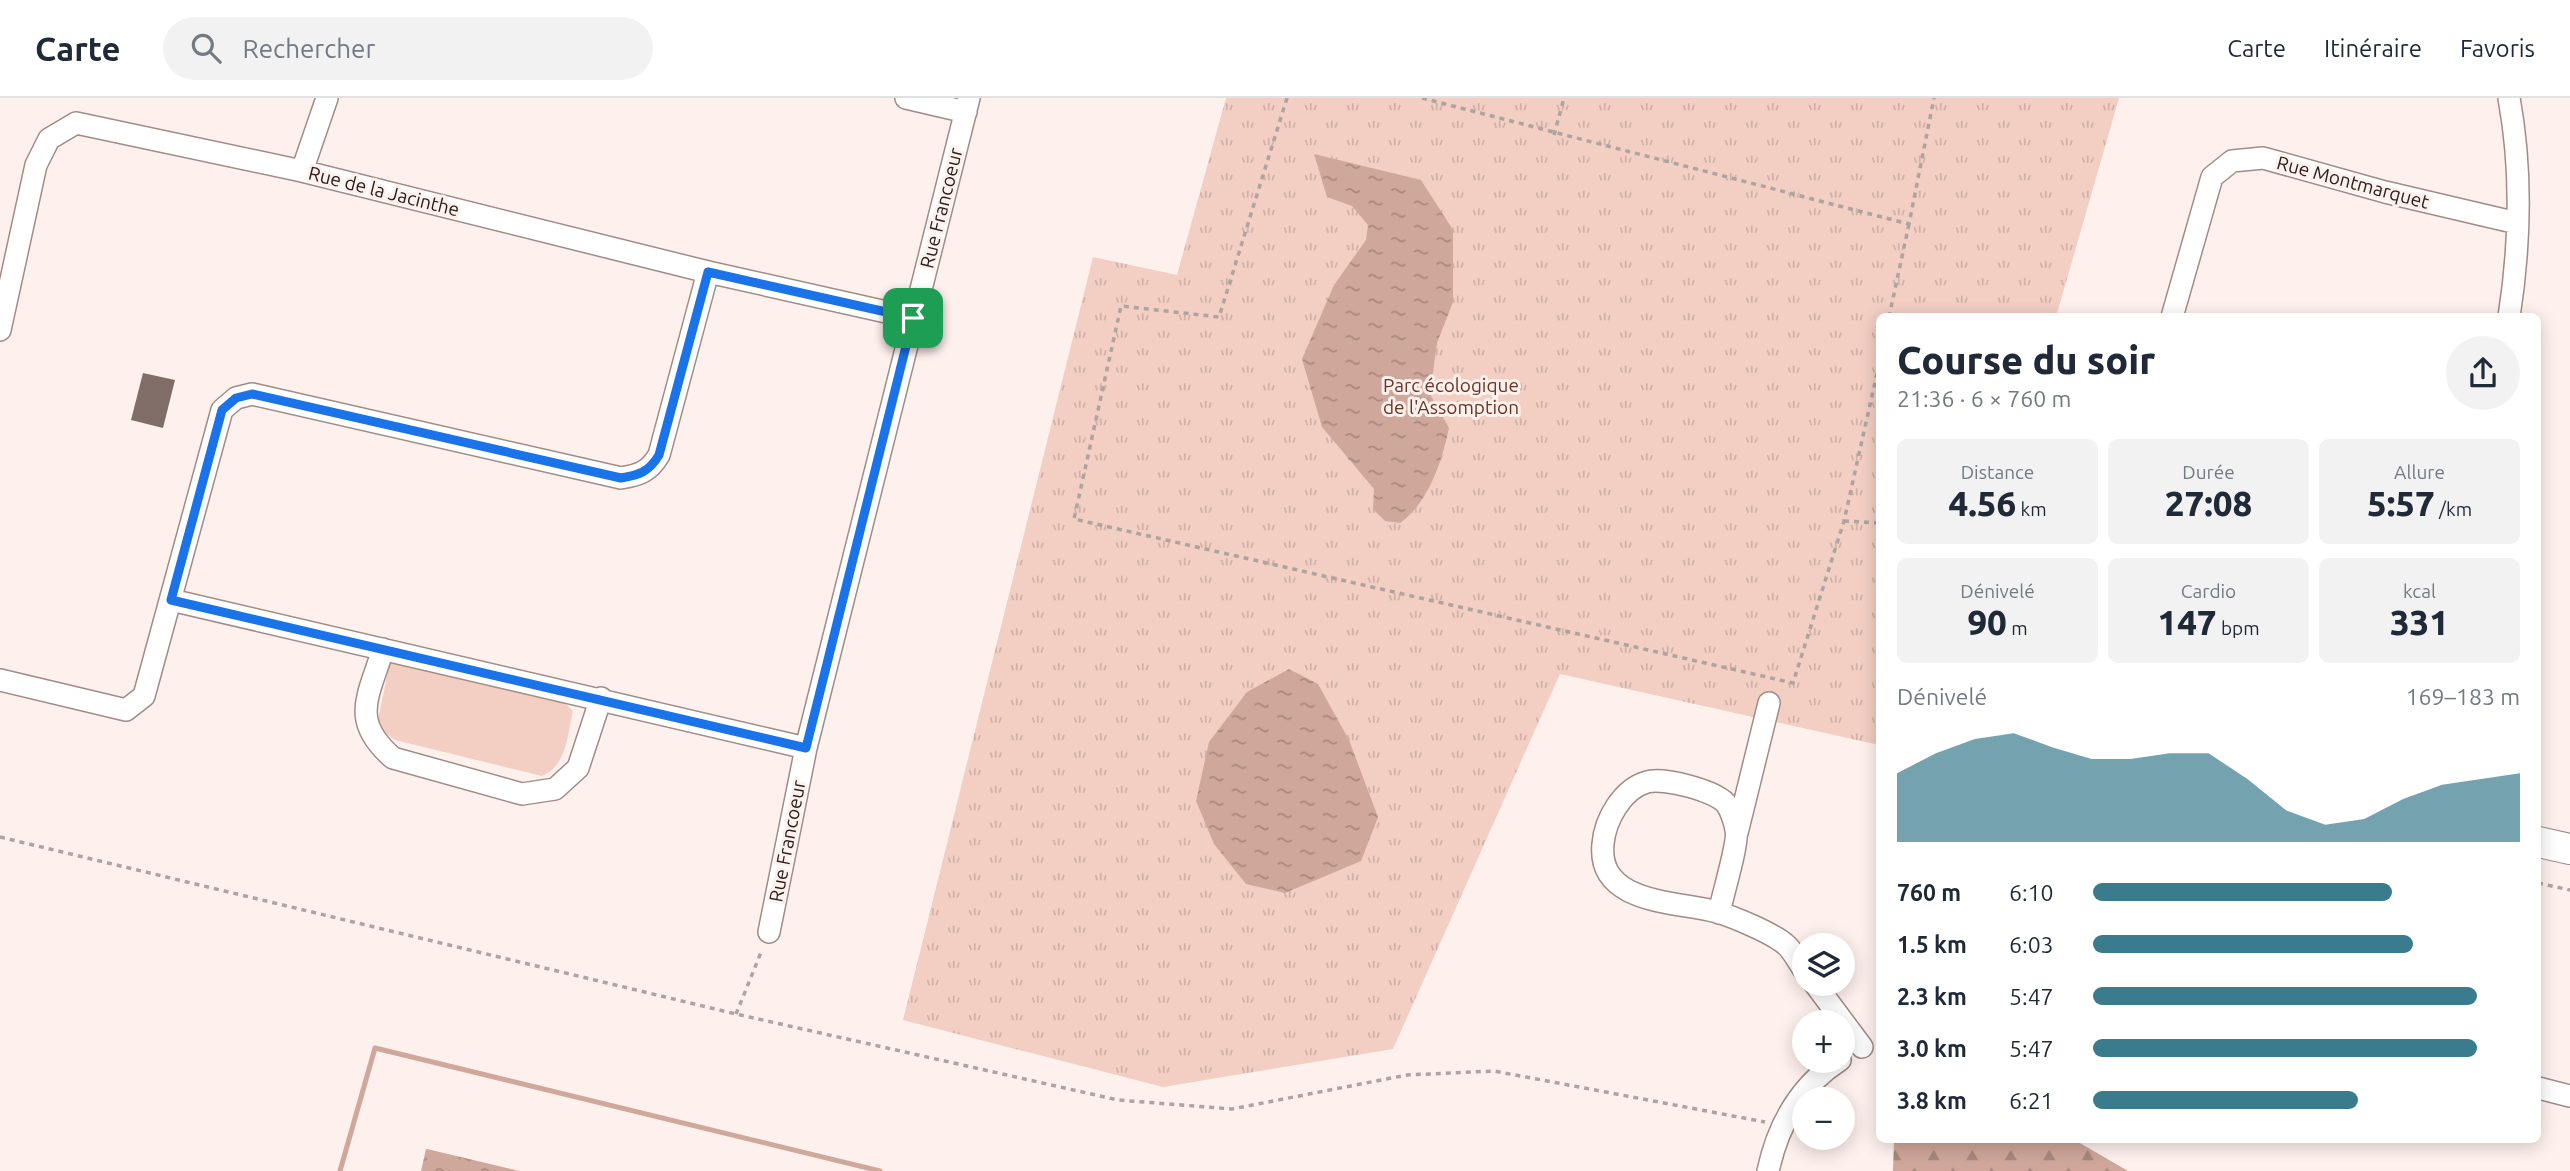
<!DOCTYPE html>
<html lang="fr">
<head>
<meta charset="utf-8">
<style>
	:root { --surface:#fff; --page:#f2f2f3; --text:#1f2937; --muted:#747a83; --line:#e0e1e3; --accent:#3a7c8e }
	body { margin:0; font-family:Ubuntu,sans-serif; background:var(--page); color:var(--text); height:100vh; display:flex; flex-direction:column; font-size:26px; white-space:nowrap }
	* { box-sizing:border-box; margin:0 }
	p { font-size:23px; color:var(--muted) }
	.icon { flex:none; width:38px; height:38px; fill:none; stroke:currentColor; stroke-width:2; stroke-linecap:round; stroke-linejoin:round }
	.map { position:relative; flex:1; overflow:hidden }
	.sheet { position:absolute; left:1876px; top:215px; width:665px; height:830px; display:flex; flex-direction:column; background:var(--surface); border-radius:10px; box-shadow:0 4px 18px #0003 }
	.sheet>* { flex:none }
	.tools { position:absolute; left:1792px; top:835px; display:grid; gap:14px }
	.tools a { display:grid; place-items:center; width:63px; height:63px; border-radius:50%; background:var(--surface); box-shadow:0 4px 18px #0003; font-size:35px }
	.pin { position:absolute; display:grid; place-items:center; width:60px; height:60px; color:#fff; margin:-30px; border-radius:14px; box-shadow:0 4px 10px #0006 }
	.round { display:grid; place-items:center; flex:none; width:74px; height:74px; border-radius:37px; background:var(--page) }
	.head { display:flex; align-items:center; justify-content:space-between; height:119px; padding:0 21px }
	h1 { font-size:38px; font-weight:800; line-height:52px }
	.stats { display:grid; grid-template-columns:repeat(3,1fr); gap:10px; height:119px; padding:7px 21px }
	.stats div { display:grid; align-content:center; border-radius:10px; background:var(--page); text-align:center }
	.stats b { font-size:35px; font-weight:800 }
	.stats small { font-size:19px; font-weight:400 }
	.stats p { font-size:19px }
	.chart { height:196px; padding:14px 21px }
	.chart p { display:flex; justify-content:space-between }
	.chart svg { width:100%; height:126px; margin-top:7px; fill:var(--accent); opacity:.7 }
	ul { padding:0 21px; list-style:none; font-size:23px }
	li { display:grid; grid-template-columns:112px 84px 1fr; align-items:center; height:52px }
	li i { height:18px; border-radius:9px; background:var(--accent) }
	header { display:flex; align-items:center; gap:42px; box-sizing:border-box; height:98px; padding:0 35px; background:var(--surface); border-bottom:2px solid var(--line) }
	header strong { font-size:33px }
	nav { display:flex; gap:38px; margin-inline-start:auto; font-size:24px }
	.search { width:490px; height:63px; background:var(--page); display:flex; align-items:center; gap:18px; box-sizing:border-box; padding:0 24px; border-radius:38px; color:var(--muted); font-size:26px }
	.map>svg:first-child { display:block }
	.grass { fill:#f2cec3 }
	.forest { fill:url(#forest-firs) }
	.park { fill:url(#park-tufts) }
	.water { fill:url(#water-ripples) }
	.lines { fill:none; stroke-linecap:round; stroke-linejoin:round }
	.stream { stroke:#d0a79b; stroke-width:5 }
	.building { fill:#806d67 }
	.street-casing { stroke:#a08c85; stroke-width:24 }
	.secondary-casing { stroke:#a08c85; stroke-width:32 }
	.path { stroke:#aea39f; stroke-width:3.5; stroke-dasharray:5 5; stroke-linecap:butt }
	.street { stroke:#fff; stroke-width:21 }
	.secondary { stroke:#fff; stroke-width:30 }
	.route-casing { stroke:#fff; stroke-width:14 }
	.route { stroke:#1a73e8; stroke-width:9 }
	.labels { text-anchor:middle; stroke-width:6; stroke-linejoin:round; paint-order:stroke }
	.street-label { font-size:19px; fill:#28201d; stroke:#fef1ed }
	.park-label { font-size:19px; fill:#6a3423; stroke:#fef1ed }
</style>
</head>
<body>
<header>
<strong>Carte</strong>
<div class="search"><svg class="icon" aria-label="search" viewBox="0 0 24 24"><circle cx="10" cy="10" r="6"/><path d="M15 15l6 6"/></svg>Rechercher</div>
<nav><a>Carte</a><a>Itinéraire</a><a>Favoris</a></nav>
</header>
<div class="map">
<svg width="2570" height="1073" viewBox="0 0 2570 1073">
	<defs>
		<pattern id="forest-firs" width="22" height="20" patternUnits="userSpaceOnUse" patternTransform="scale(1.75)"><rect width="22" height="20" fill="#cfa699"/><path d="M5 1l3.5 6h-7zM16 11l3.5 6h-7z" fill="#a8877c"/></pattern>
		<pattern id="park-tufts" width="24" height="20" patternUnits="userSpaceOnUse" patternTransform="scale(1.75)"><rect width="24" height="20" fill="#f2cec3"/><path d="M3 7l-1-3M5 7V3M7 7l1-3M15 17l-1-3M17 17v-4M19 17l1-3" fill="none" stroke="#d0b1a7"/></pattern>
		<pattern id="water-ripples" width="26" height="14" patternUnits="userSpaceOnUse" patternTransform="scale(1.75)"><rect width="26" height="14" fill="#d0a79b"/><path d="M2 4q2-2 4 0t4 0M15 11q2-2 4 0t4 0" fill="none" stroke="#a9887e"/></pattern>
	</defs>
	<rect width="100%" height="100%" fill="#fef1ed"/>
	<path class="grass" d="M400 561 559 599 573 613C567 638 567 667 542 678L395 642 384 634 378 622 390 564Z"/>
	<path class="forest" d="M1894 1041H2073L2128 1073H1893Z"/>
	<path class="park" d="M1226 0H2119L2056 219H1880L1879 647 1560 576 1393 951 1163 989 903 922 1093 159 1177 177Z"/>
	<path class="water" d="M1314 56 1421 82 1453 132V204L1437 245 1430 296 1449 330C1442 363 1429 404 1400 425L1385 423 1373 411 1374 391 1322 329 1302 261 1334 187 1366 142 1368 127 1352 108 1327 99Z
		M1289 571 1318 586 1349 642 1378 719 1361 763 1285 795 1246 786 1214 746 1196 703 1209 644 1247 594Z
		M426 1051H427L519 1073H421Z"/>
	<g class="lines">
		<path class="stream" d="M340 1073 375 950 880 1073"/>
	</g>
	<path class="building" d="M143 275 175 282 163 330 131 322Z"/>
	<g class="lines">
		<g class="street-casing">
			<path id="street" d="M906 0 966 14
				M302 73 327 0
				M2172 219 2212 79 2232 63 2263 60 2385 94 2517 125
				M2509 219C2520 148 2522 71 2509 0
				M0 232 36 67 49 41 76 25 302 73 708 174 913 220
				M171 502 806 650
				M383 551C369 598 349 622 393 660L522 696 555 691 578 670 601 600
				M0 582 126 612 144 598 222 312 236 300 252 296 621 380C639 377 649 374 659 357L708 174
				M1737 735 1769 605
				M1719 815C1722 799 1739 744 1736 732 1735 725 1731 713 1727 707 1718 693 1663 679 1647 684 1622 691 1605 722 1603 746 1597 807 1678 803 1717 814 1734 819 1772 835 1785 846 1793 852 1798 864 1804 872
				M769 834 806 650 969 0
				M1815 886 1862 949
				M2538 990 2570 998
				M1768 1073C1778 1027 1799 988 1840 962"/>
		</g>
		<g class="secondary-casing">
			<path id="secondary" d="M2538 744 2570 751"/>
		</g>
		<path class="path" d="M1287 0 1219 219 1121 208 1074 421 1793 585 1844 423 1880 262
			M1422 0 1909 126 1934 0
			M1554 37 1564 0
			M1889 219 1909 126
			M1844 423 1880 425
			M0 739 736 916 1118 1002 1232 1011 1407 977 1494 973 1765 1024
			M2538 785 2570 792
			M736 916 762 852"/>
		<use href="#street" class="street"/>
		<use href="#secondary" class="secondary"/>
	</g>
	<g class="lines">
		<g class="route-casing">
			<path id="route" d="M708 174 913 220 806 650 171 502 222 312 236 300 252 296 621 380C639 377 649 374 659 357Z"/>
		</g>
		<use href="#route" class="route"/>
	</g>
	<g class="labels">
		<g class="street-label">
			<text transform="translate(2353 84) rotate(15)" y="7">Rue Montmarquet</text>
			<text transform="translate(384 93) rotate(14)" y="7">Rue de la Jacinthe</text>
			<text transform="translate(941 110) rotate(-76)" y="7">Rue Francoeur</text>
			<text transform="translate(787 743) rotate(-79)" y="7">Rue Francoeur</text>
		</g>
		<g class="park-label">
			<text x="1451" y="294">Parc écologique<tspan x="1451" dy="22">de l'Assomption</tspan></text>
		</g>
	</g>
</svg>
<div class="tools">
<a><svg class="icon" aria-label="layers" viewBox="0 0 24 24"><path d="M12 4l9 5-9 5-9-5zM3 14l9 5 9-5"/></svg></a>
<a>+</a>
<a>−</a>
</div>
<div class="pin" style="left:913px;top:220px;background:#1e9e55"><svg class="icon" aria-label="arrive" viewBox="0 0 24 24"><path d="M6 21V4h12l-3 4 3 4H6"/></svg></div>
<section class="sheet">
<div class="head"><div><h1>Course du soir</h1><p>21:36 · 6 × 760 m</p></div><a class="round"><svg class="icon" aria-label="share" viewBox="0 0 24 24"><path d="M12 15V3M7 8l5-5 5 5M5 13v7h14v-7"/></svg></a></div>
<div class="stats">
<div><p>Distance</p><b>4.56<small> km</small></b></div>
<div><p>Durée</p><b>27:08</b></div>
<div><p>Allure</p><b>5:57<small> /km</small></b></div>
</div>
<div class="stats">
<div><p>Dénivelé</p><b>90<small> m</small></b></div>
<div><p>Cardio</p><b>147<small> bpm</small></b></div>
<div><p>kcal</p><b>331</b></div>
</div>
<div class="chart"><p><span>Dénivelé</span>169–183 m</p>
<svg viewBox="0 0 160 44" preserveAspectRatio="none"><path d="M0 44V20L10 13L20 8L30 6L40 11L50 15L60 15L70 13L80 13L90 22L100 33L110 38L120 36L130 29L140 24L150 22L160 20V44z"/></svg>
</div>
<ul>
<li><b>760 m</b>6:10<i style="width:70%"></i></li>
<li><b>1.5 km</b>6:03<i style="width:75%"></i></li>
<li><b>2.3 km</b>5:47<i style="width:90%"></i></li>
<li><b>3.0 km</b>5:47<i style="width:90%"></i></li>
<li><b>3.8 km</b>6:21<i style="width:62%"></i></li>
</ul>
</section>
</div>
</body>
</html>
